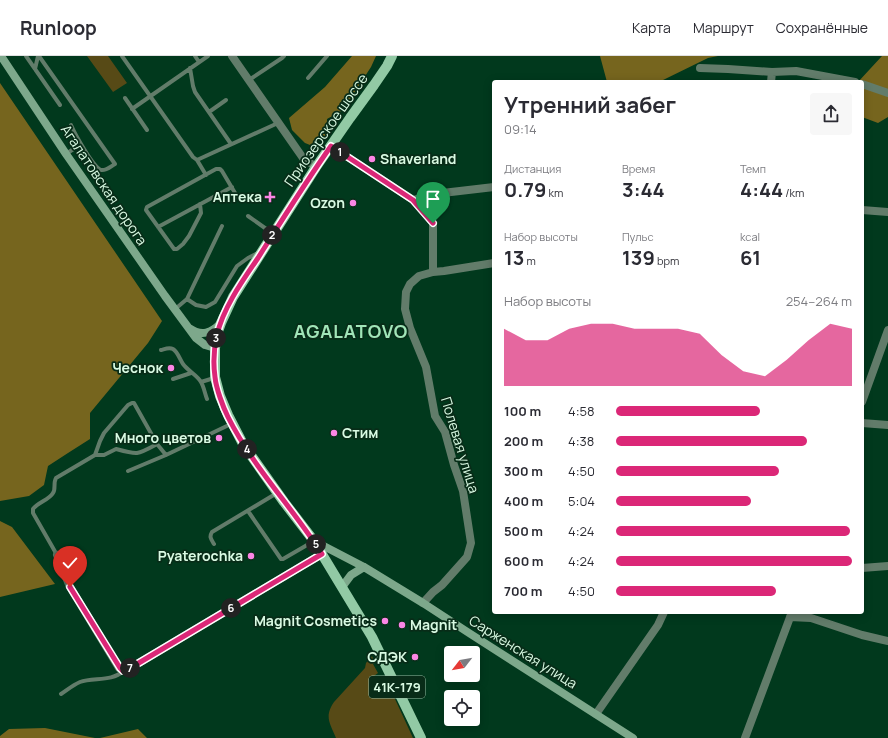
<!DOCTYPE html>
<html lang="ru">
<head>
<meta charset="utf-8">
<style>
	:root { --surface:#fff; --page:#f7f7f7; --text:#2b2b33; --muted:#7c7c81; --line:#e1e1e2; --accent:#db2777 }
	body { margin:0; font-family:Manrope,sans-serif; background:var(--page); color:var(--text); height:100vh; display:flex; flex-direction:column; font-size:15px; white-space:nowrap }
	* { box-sizing:border-box; margin:0 }
	p { font-size:13px; color:var(--muted) }
	.icon { flex:none; width:22px; height:22px; fill:none; stroke:currentColor; stroke-width:2; stroke-linecap:round; stroke-linejoin:round }
	.map { position:relative; flex:1; overflow:hidden }
	.side { position:absolute; left:492px; top:24px; width:372px; height:534px; display:flex; flex-direction:column; background:var(--surface); border-radius:4px; box-shadow:0 2px 10px #0003 }
	.side>* { flex:none }
	.needle { width:26px; rotate:239deg }
	.buttons { position:absolute; left:444px; top:590px; display:grid; gap:8px }
	.buttons a { display:grid; place-items:center; width:36px; height:36px; border-radius:4px; background:var(--surface); box-shadow:0 2px 10px #0003; font-size:20px }
	.pin { position:absolute; display:grid; place-items:center; width:34px; height:34px; color:#fff; margin:-41px -17px; border-radius:50% 50% 50% 0; rotate:-45deg; box-shadow:0 0 4px #0007 }
	.pin .icon { rotate:45deg }
	.km { position:absolute; width:20px; height:20px; margin:-10px; border-radius:50%; background:#222; color:#fff; font-size:11px; line-height:20px; text-align:center }
	.round { display:grid; place-items:center; flex:none; width:42px; height:42px; border-radius:4px; background:var(--page) }
	.overview { display:flex; align-items:center; justify-content:space-between; height:68px; padding:0 12px }
	h1 { font-size:22px; font-weight:700; line-height:30px }
	.stats { display:grid; grid-template-columns:repeat(3,1fr); gap:6px; height:68px; padding:4px 12px }
	.stats div { display:grid; align-content:center }
	.stats b { font-size:20px; font-weight:700 }
	.stats small { font-size:11px; font-weight:400 }
	.stats p { font-size:11px }
	.chart { height:112px; padding:8px 12px }
	.chart p { display:flex; justify-content:space-between }
	.chart svg { width:100%; height:72px; margin-top:4px; fill:var(--accent); opacity:.7 }
	ul { padding:0 12px; list-style:none; font-size:13px }
	li { display:grid; grid-template-columns:64px 48px 1fr; align-items:center; height:30px }
	li i { height:10px; border-radius:5px; background:var(--accent) }
	header { display:flex; align-items:center; gap:24px; box-sizing:border-box; height:56px; padding:0 20px; background:var(--surface); border-bottom:1px solid var(--line) }
	header strong { font-size:19px }
	nav { display:flex; gap:22px; margin-inline-start:auto; font-size:14px }
	.map>svg:first-child { display:block }
	.green { fill:#574a16 }
	.forest { fill:#76651e }
	.lines { fill:none; stroke-linecap:round; stroke-linejoin:round }
	.lane { stroke:#627c6a; stroke-width:4 }
	.street { stroke:#627c6a; stroke-width:8 }
	.secondary { stroke:#7da88b; stroke-width:8 }
	.primary { stroke:#92caa5; stroke-width:10 }
	.route-casing { stroke:#fff; stroke-width:8 }
	.route { stroke:#db2777; stroke-width:5 }
	.poi-dot { fill:#fb86e5; stroke:#082c18; stroke-width:1.5 }
	.labels { text-anchor:middle; stroke-width:3.5; stroke-linejoin:round; paint-order:stroke }
	.shield { fill:#082c18; stroke:#9abca6; stroke-width:1 }
	.shield-label { font-size:13px; font-weight:bold; fill:#d9fae3 }
	.street-label { font-size:14px; fill:#d9fae3; stroke:#082c18 }
	.poi-label { font-size:14px; font-weight:bold; fill:#d9fae3; stroke:#082c18; text-anchor:end }
	.district-label { font-size:18px; font-weight:bold; letter-spacing:1px; fill:#a1e5b8; stroke:#082c18 }
</style>
</head>
<body>
<header>
<strong>Runloop</strong>
<nav><a>Карта</a><a>Маршрут</a><a>Сохранённые</a></nav>
</header>
<div class="map">
<svg width="888" height="682" viewBox="0 0 888 682">
	<rect width="100%" height="100%" fill="#01391d"/>
	<path class="green" d="M87 0H108L127 27 113 36Z
		M372 600 375 607 373 608 378 617 374 620 378 628H385L395 643 413 682H336C330 667 324 661 334 646L365 612 366 607Z"/>
	<path class="forest" d="M352 0H376L371 11 343 54 327 63 326 80 310 89 305 87 292 74 289 62 325 31Z
		M600 0H718L708 2 659 26H607Z
		M882 0H888V61L878 67 862 61V26H858Z
		M0 27 162 265 148 287 90 357V383L68 397 48 410 44 429 29 440 0 445Z
		M0 465 12 471 55 528 0 541Z
		M45 672 95 682H0V680L9 673Z
		M138 673 147 682H100Z"/>
	<g class="lines">
		<path class="lane" d="M26 0 60 49
			M39 0 115 108C110 111 106 115 101 114 93 111 75 78 71 69
			M122 0 193 101 197 104 278 67
			M195 0 199 6
			M190 12 193 30 195 36 231 88
			M35 13 38 0
			M308 22 327 0
			M249 24 282 2 284 0
			M125 42 147 74
			M132 53 208 0
			M209 56 226 44
			M66 98 81 88
			M197 104 206 119
			M200 148 201 157 189 180 183 188 177 193H174L146 154 147 151 216 113H220L222 115 238 142
			M248 160 272 177
			M158 171 232 131
			M187 243 222 170
			M174 254 187 243 196 249 206 251 215 246 237 210 248 202 258 197
			M161 294C165 293 169 291 173 293 178 296 180 304 183 308 188 315 197 319 201 326 204 331 205 338 207 343
			M173 323 191 317
			M201 326 214 322
			M95 399H104L116 393C138 399 137 399 157 388
			M128 415 166 399 231 368
			M248 455 281 503H283L314 485
			M214 488C211 483 209 481 212 476L277 437
			M57 499 33 457V453C38 446 49 444 53 437 56 433 53 427 56 422L95 399 100 385 104 377 128 349 132 347H134L157 388 166 399
			M61 638C67 634 73 629 80 626 93 621 112 626 123 615"/>
		<path class="street" d="M232 0 296 92 303 102 316 111
			M700 12 728 13 772 16 796 15 855 26
			M771 26 772 16
			M862 28 888 37
			M331 90 413 144 433 167V216L444 215 494 207
			M413 144 434 138 494 131
			M862 154 888 156
			M862 346 888 274
			M862 367 888 369
			M57 499 70 531 119 612 123 615 127 614 322 498
			M862 512 888 510
			M423 547 433 536 442 529 467 501 471 487 463 435 454 409 445 376 435 360 426 311 410 272 405 253 406 236 410 228 419 220 433 216
			M790 561 811 562 862 579 888 585
			M596 658 658 569 664 556
			M745 682 792 556"/>
		<path class="secondary" d="M1 0 66 98 165 240 196 282 205 289 215 292
			M189 272C202 281 211 277 221 267
			M314 485 364 511 423 547 469 577 633 682
			M342 531 351 519 364 511"/>
		<path class="primary" d="M392 0 387 10 374 29 350 62 316 111 233 241 221 267 217 278 215 292V321L220 340 228 359 243 388 284 446 314 485 372 581 421 682"/>
	</g>
	<g class="lines">
		<g class="route-casing">
			<path id="route" d="M70 531 120 612 123 615 127 614 322 498C292 451 253 411 228 361 223 351 216 332 215 321 213 307 214 292 217 279 223 252 243 224 258 202 282 164 305 127 331 90L413 144 433 167"/>
		</g>
		<use href="#route" class="route"/>
	</g>
	<g class="poi-dot">
		<circle cx="372" cy="103" r="4"/>
		<path d="M268 135h4v4h4v4h-4v4h-4v-4h-4v-4h4z"/>
		<circle cx="353" cy="147" r="4"/>
		<circle cx="171" cy="312" r="4"/>
		<circle cx="334" cy="377" r="4"/>
		<circle cx="219" cy="382" r="4"/>
		<circle cx="251" cy="500" r="4"/>
		<circle cx="385" cy="565" r="4"/>
		<circle cx="402" cy="569" r="4"/>
		<circle cx="415" cy="601" r="4"/>
	</g>
	<g class="labels">
		<rect class="shield" x="369" y="620" width="56" height="22" rx="3"/>
		<g class="shield-label">
			<text x="397" y="636">41К-179</text>
		</g>
		<g class="street-label">
			<text transform="translate(326 74) rotate(-55)" y="5">Приозерское шоссе</text>
			<text transform="translate(104 129) rotate(56)" y="5">Агалатовская дорога</text>
			<text transform="translate(460 389) rotate(73)" y="5">Полевая улица</text>
			<text transform="translate(523 596) rotate(32)" y="5">Сарженская улица</text>
		</g>
		<g class="poi-label">
			<text x="380" y="108" text-anchor="start">Shaverland</text>
			<text x="262" y="146">Аптека</text>
			<text x="345" y="152">Ozon</text>
			<text x="163" y="317">Чеснок</text>
			<text x="342" y="382" text-anchor="start">Стим</text>
			<text x="211" y="387">Много цветов</text>
			<text x="243" y="505">Pyaterochka</text>
			<text x="377" y="570">Magnit Cosmetics</text>
			<text x="410" y="574" text-anchor="start">Magnit</text>
			<text x="407" y="606">СДЭК</text>
		</g>
		<g class="district-label">
			<text x="351" y="282">AGALATOVO</text>
		</g>
	</g>
</svg>
<div class="buttons">
<a><svg class="needle" viewBox="-14 -14 28 28"><path d="M0-13l5 13h-10z" fill="#e53935"/><path d="M0 13l5-13h-10z" fill="#7c7c81"/></svg></a>
<a><svg class="icon" aria-label="locate" viewBox="0 0 24 24"><circle cx="12" cy="12" r="6"/><path d="M12 2v4M12 18v4M2 12h4M18 12h4"/></svg></a>
</div>
<div class="pin" style="left:433px;top:167px;background:#1e9e55"><svg class="icon" aria-label="arrive" viewBox="0 0 24 24"><path d="M6 21V4h12l-3 4 3 4H6"/></svg></div>
<div class="pin" style="left:70px;top:531px;background:#d93025"><svg class="icon" aria-label="check" viewBox="0 0 24 24"><path d="M5 12l5 5 9-10"/></svg></div>
<b class="km" style="left:340px;top:96px">1</b>
<b class="km" style="left:272px;top:179px">2</b>
<b class="km" style="left:216px;top:282px">3</b>
<b class="km" style="left:247px;top:393px">4</b>
<b class="km" style="left:316px;top:488px">5</b>
<b class="km" style="left:231px;top:552px">6</b>
<b class="km" style="left:130px;top:612px">7</b>
<section class="side">
<div class="overview"><div><h1>Утренний забег</h1><p>09:14</p></div><a class="round"><svg class="icon" aria-label="share" viewBox="0 0 24 24"><path d="M12 15V3M7 8l5-5 5 5M5 13v7h14v-7"/></svg></a></div>
<div class="stats">
<div><p>Дистанция</p><b>0.79<small> km</small></b></div>
<div><p>Время</p><b>3:44</b></div>
<div><p>Темп</p><b>4:44<small> /km</small></b></div>
</div>
<div class="stats">
<div><p>Набор высоты</p><b>13<small> m</small></b></div>
<div><p>Пульс</p><b>139<small> bpm</small></b></div>
<div><p>kcal</p><b>61</b></div>
</div>
<div class="chart"><p><span>Набор высоты</span>254–264 m</p>
<svg viewBox="0 0 160 44" preserveAspectRatio="none"><path d="M0 44V9L10 16L20 16L30 9L40 6L50 6L60 9L70 9L80 9L90 12L100 25L110 35L120 38L130 28L140 16L150 6L160 9V44z"/></svg>
</div>
<ul>
<li><b>100 m</b>4:58<i style="width:61%"></i></li>
<li><b>200 m</b>4:38<i style="width:81%"></i></li>
<li><b>300 m</b>4:50<i style="width:69%"></i></li>
<li><b>400 m</b>5:04<i style="width:57%"></i></li>
<li><b>500 m</b>4:24<i style="width:99%"></i></li>
<li><b>600 m</b>4:24<i style="width:100%"></i></li>
<li><b>700 m</b>4:50<i style="width:68%"></i></li>
</ul>
</section>
</div>
</body>
</html>
